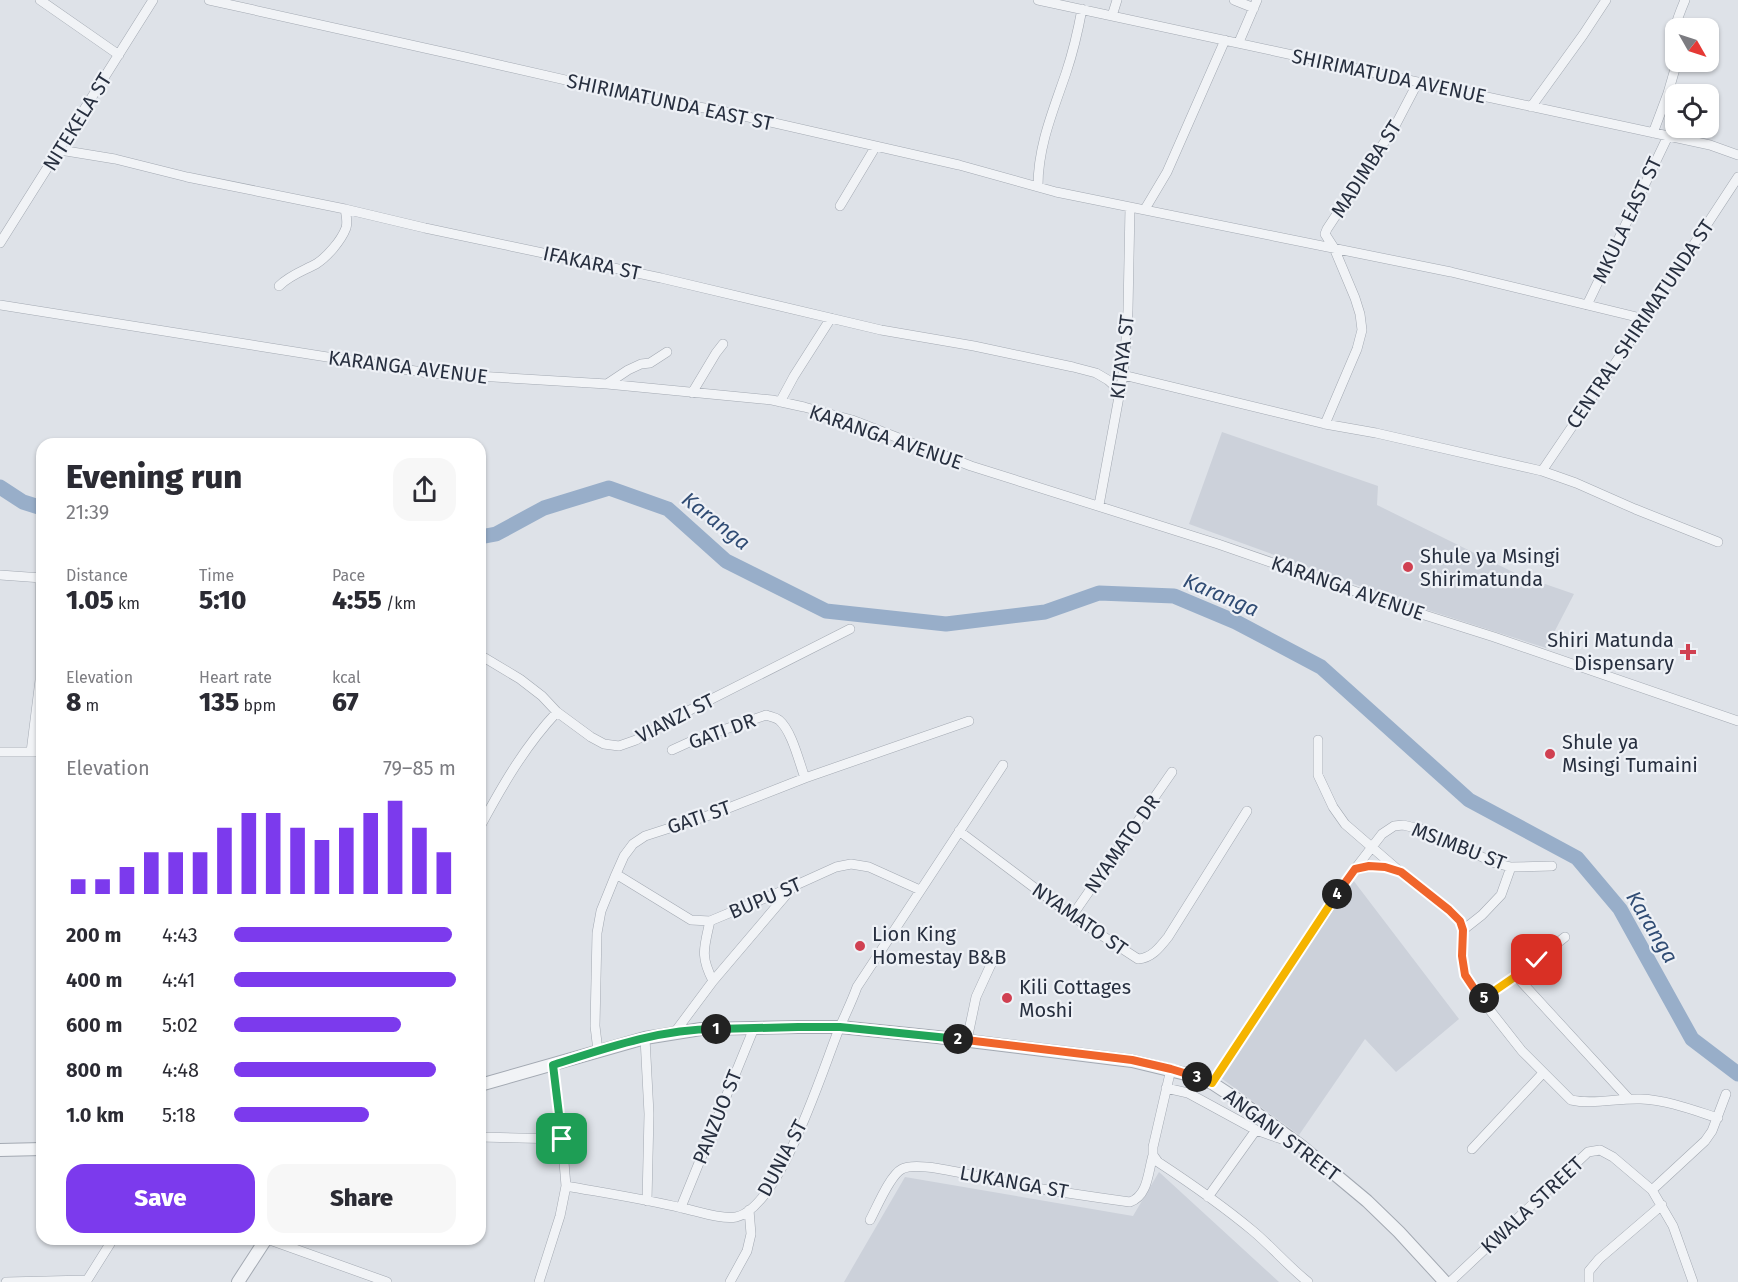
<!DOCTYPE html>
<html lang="en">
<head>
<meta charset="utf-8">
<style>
	:root { --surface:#fff; --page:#f7f7f7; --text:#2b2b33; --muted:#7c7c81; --accent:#7c3aed }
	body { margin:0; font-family:"Fira Sans",sans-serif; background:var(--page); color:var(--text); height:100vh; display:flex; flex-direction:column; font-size:22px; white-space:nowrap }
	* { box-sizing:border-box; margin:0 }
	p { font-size:20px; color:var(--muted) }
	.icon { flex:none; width:33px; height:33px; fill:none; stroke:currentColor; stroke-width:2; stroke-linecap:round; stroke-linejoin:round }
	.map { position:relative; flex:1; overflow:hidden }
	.details { position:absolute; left:36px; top:438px; width:450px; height:807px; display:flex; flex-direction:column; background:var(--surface); border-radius:18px; box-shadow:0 2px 4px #0004 }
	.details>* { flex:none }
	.needle { width:39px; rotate:129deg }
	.fabs { position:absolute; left:1665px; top:18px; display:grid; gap:12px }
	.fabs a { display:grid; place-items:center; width:54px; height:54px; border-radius:12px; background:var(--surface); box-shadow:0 2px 4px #0004; font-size:30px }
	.pin { position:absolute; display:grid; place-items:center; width:51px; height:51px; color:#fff; margin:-26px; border-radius:12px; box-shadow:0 3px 9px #0006 }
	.km { position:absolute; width:30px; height:30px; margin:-15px; border-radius:50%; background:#222; color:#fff; font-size:16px; line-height:30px; text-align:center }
	.round { display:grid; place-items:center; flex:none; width:63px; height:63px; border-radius:18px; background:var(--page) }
	.summary { display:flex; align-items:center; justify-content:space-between; height:102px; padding:0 30px }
	h1 { font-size:33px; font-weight:800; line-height:45px }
	.figures { display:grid; grid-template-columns:repeat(3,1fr); gap:9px; height:102px; padding:6px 30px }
	.figures div { display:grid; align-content:center }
	.figures b { font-size:26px; font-weight:800 }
	.figures small { font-size:16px; font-weight:400 }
	.figures p { font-size:16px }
	.chart { height:168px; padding:12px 30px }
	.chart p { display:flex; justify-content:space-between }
	.chart svg { width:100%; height:108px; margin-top:6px; stroke:var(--accent); stroke-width:6 }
	.primary-button { display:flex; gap:12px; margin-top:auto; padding:12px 30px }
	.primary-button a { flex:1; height:69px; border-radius:18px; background:var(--accent); color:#fff; font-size:24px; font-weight:800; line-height:69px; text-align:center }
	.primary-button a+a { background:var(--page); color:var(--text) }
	ul { padding:0 30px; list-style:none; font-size:20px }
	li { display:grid; grid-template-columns:96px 72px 1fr; align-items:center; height:45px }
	li i { height:15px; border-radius:8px; background:var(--accent) }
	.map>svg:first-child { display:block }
	.built { fill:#ccd1da }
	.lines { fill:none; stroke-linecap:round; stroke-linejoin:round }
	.river { stroke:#98aec9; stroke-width:15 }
	.minor-casing { stroke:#a3a9b2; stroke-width:10 }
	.tertiary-casing { stroke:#a3a9b2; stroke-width:14 }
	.minor { stroke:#f1f3f6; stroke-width:9 }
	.tertiary { stroke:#f1f3f6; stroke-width:12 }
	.split-1-casing { stroke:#fff; stroke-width:12 }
	.split-2-casing { stroke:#fff; stroke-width:12 }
	.split-3-casing { stroke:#fff; stroke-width:12 }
	.split-4-casing { stroke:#fff; stroke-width:12 }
	.split-5-casing { stroke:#fff; stroke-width:12 }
	.split-6-casing { stroke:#fff; stroke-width:12 }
	.split-1 { stroke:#22a559; stroke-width:8 }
	.split-2 { stroke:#22a559; stroke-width:8 }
	.split-3 { stroke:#f0652b; stroke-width:8 }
	.split-4 { stroke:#f5b400; stroke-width:8 }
	.split-5 { stroke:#f0652b; stroke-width:8 }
	.split-6 { stroke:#f5b400; stroke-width:8 }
	.poi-dot { fill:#d04051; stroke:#eef1f6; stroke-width:2 }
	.labels { text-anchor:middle; stroke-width:4.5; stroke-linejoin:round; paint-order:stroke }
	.street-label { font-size:20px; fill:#272f3f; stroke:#eef1f6 }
	.poi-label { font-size:20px; fill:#272f3f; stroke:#eef1f6; text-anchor:start }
	.water-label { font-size:21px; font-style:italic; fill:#304c74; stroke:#eef1f6 }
</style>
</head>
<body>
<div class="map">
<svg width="1738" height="1282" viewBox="0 0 1738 1282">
	<rect width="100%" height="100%" fill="#dee2e8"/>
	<path class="built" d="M1222 432 1378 486 1377 505 1519 575 1574 594 1546 648 1415 606 1189 524Z
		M1353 880 1459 1019 1396 1072 1365 1039 1299 1135 1221 1078Z
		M1159 1172 1279 1282H844L905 1177 1133 1216Z"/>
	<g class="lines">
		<path class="river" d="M0 487 23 502 42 508
			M480 537 496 534 544 508 609 488 668 509 726 561 826 611 946 624 1045 612 1099 593 1174 596 1236 622 1321 667 1469 800 1577 858 1620 909 1692 1039 1738 1074"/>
		<g class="minor-casing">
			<path id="minor" d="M40 0 119 55
				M209 0 465 57 640 97 722 111 959 165 1056 192 1451 272 1645 319
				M1038 0 1710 145 1738 155
				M1234 0 1254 8
				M1112 16 1117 0
				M1239 42 1257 0
				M1676 58C1669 38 1677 19 1685 0
				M1531 107 1583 35 1606 0
				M1653 133 1668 93 1677 62
				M60 150 115 159 187 177 345 209 425 228 661 278 881 330 974 346 1073 367 1096 373 1108 380 1119 390
				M1038 186C1038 146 1053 111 1066 73 1073 52 1078 31 1082 9
				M840 206 876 146
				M1145 209 1167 172 1225 40
				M0 243 153 0
				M279 286C290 275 303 271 316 264 327 257 341 241 346 228 348 221 346 215 345 209
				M0 305 428 373 607 384 772 400 804 407 852 420 971 466 1218 544 1415 612 1494 637 1738 721
				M1587 305 1668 136
				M1123 375 1325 424 1376 433 1542 471 1576 483 1635 509 1718 542
				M607 384 628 370 641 364 650 363 667 352
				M692 393 716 353 723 344
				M780 402 794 376 831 318
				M1325 424 1357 349 1362 330 1360 314 1355 298 1334 248 1325 234 1327 229 1395 126 1418 82
				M1542 471 1645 319 1738 177
				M1099 505 1123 375 1125 353 1128 310 1130 207
				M0 575 42 578
				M480 655 520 679 542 696 557 712 591 737 604 744 619 746 636 740 684 713 850 629
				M1318 740V775L1333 807 1345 824 1397 869
				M672 750 694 740 766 715C771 717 775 717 779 720 792 731 799 762 805 778
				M0 752H42
				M31 752 40 680V577
				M480 827C502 786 525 746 557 712
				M959 831 1072 916 1138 959C1152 958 1160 947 1168 937L1247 811
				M1355 869 1369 866 1385 867 1401 872 1449 910 1460 921 1463 930 1462 956 1465 975 1474 990 1522 1051 1571 1100C1593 1105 1617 1098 1641 1099 1667 1100 1693 1110 1718 1118
				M616 874 691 920 710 921 794 886 836 867 851 864 869 867 920 890
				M1072 916 1172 772
				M710 921C704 948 700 956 713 981
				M1463 930 1482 915 1501 895 1511 867
				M1516 976 1629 1099
				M1481 999 1516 976 1565 937
				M675 1032 713 981 792 888
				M645 1038 649 1114 647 1201
				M967 1040 976 997 993 960
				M598 1051 595 1026 597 933 601 911 616 874 624 856 633 844 645 836 713 814 805 778 969 721
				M1171 1069 1153 1147V1155L1158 1162C1190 1183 1223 1206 1253 1231 1272 1247 1288 1266 1308 1282
				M1212 1083 1355 869 1382 834 1394 826 1403 825 1424 830 1495 863 1511 867 1552 866
				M1166 1088 1188 1093 1256 1130 1293 1143
				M480 1137 562 1139
				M1472 1149 1543 1073
				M566 1186C605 1193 644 1199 682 1208 697 1211 722 1220 736 1217 780 1208 823 1068 839 1029 845 1015 852 1001 857 987L1003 765
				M1652 1190 1705 1141 1712 1131 1726 1094
				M1208 1197 1256 1130
				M681 1207 754 1028
				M870 1220C877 1207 890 1175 902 1169 919 1160 981 1178 1002 1182 1044 1190 1087 1196 1130 1202 1148 1196 1148 1172 1153 1155
				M267 1239 387 1282
				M6 1282 87 1280
				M86 1282 113 1239
				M539 1282 560 1216 566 1186 561 1126 553 1065
				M730 1282 747 1251 751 1234 749 1210
				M1450 1282 1588 1152 1600 1150 1613 1157 1652 1190 1673 1226 1693 1282
				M1589 1282V1271L1599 1259 1662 1205"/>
		</g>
		<g class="tertiary-casing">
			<path id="tertiary" d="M480 1085 645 1038 701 1029 798 1027H840L937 1037 1132 1061 1190 1075 1212 1083 1241 1102 1301 1146 1367 1201 1399 1232 1445 1282
				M0 1150 42 1149
				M238 1282 266 1239"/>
		</g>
		<use href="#minor" class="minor"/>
		<use href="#tertiary" class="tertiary"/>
	</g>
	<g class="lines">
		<g class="split-1-casing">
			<path id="split-1" d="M562 1139 553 1065C606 1048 660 1029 716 1029"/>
		</g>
		<g class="split-2-casing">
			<path id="split-2" d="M716 1029 798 1027H840L958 1039"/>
		</g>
		<g class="split-3-casing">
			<path id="split-3" d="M958 1039 1132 1060 1171 1069 1197 1077"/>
		</g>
		<g class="split-4-casing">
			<path id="split-4" d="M1197 1077 1212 1083 1337 894"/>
		</g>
		<g class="split-5-casing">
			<path id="split-5" d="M1337 894 1355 869 1369 866 1385 867 1401 872 1449 910 1460 921 1463 930 1462 956 1465 975 1481 999 1484 998"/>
		</g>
		<g class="split-6-casing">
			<path id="split-6" d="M1484 998 1516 976 1537 960"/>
		</g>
		<use href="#split-1" class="split-1"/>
		<use href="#split-2" class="split-2"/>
		<use href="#split-3" class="split-3"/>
		<use href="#split-4" class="split-4"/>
		<use href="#split-5" class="split-5"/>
		<use href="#split-6" class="split-6"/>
	</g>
	<g class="poi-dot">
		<circle cx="1408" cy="567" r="6"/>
		<path d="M1685 643h6v6h6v6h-6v6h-6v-6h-6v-6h6z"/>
		<circle cx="1550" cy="754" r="6"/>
		<circle cx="860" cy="946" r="6"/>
		<circle cx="1007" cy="998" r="6"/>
	</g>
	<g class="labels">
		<g class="street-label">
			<text transform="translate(1389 76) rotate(12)" y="7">SHIRIMATUDA AVENUE</text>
			<text transform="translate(670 102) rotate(12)" y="7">SHIRIMATUNDA EAST ST</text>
			<text transform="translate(77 122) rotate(-58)" y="7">NITEKELA ST</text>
			<text transform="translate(1366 169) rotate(-57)" y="7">MADIMBA ST</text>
			<text transform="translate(1627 220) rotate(-65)" y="7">MKULA EAST ST</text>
			<text transform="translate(592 263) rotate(12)" y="7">IFAKARA ST</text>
			<text transform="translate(1640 324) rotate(-56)" y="7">CENTRAL SHIRIMATUNDA ST</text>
			<text transform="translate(1122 357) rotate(-83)" y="7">KITAYA ST</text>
			<text transform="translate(408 367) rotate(7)" y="7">KARANGA AVENUE</text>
			<text transform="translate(886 437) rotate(19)" y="7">KARANGA AVENUE</text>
			<text transform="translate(1348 588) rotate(19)" y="7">KARANGA AVENUE</text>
			<text transform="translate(675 718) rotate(-27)" y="7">VIANZI ST</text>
			<text transform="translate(722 731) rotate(-20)" y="7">GATI DR</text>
			<text transform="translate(699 817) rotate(-19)" y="7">GATI ST</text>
			<text transform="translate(1122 844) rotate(-55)" y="7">NYAMATO DR</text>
			<text transform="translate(1459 846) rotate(21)" y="7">MSIMBU ST</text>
			<text transform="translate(765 898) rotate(-23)" y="7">BUPU ST</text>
			<text transform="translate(1080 919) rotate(35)" y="7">NYAMATO ST</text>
			<text transform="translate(717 1117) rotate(-68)" y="7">PANZUO ST</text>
			<text transform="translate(1282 1135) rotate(37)" y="7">ANGANI STREET</text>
			<text transform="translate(782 1158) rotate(-62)" y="7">DUNIA ST</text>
			<text transform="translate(1014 1182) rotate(10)" y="7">LUKANGA ST</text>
			<text transform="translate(1532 1205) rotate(-43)" y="7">KWALA STREET</text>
		</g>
		<g class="poi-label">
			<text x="1420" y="563">Shule ya Msingi<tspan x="1420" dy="23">Shirimatunda</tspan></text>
			<text x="1674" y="647" text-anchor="end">Shiri Matunda<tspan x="1674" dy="23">Dispensary</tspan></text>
			<text x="1562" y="749">Shule ya<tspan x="1562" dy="23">Msingi Tumaini</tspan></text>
			<text x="872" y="941">Lion King<tspan x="872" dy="23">Homestay B&amp;B</tspan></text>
			<text x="1019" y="994">Kili Cottages<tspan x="1019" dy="23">Moshi</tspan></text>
		</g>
		<g class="water-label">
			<text transform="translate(716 521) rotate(38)" y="7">Karanga</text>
			<text transform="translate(1221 595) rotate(23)" y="7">Karanga</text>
			<text transform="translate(1652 927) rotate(59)" y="7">Karanga</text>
		</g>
	</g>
</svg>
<div class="fabs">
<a><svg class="needle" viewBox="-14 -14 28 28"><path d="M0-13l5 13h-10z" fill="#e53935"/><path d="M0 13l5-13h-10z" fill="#7c7c81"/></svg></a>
<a><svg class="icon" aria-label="locate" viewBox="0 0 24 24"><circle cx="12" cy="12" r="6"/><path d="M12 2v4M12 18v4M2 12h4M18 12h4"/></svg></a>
</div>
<div class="pin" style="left:562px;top:1139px;background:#1e9e55"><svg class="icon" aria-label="arrive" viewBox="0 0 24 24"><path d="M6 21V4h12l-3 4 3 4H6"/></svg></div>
<div class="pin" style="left:1537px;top:960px;background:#d93025"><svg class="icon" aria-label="check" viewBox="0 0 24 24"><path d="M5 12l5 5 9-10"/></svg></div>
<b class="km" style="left:716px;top:1029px">1</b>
<b class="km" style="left:958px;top:1039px">2</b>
<b class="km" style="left:1197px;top:1077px">3</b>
<b class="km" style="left:1337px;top:894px">4</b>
<b class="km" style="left:1484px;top:998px">5</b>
<section class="details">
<div class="summary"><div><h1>Evening run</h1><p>21:39</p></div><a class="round"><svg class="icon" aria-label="share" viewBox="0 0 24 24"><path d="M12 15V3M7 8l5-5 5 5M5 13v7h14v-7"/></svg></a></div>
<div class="figures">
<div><p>Distance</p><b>1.05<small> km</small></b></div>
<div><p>Time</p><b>5:10</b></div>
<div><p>Pace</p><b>4:55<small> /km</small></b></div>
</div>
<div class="figures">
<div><p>Elevation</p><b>8<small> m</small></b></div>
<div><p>Heart rate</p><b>135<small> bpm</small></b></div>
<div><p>kcal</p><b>67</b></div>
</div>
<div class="chart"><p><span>Elevation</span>79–85 m</p>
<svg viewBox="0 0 160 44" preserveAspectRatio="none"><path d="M5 44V38M15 44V38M25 44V33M35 44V27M45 44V27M55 44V27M65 44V17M75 44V11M85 44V11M95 44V17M105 44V22M115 44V17M125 44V11M135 44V6M145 44V17M155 44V27"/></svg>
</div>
<ul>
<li><b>200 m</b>4:43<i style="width:98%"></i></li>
<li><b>400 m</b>4:41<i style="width:100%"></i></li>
<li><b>600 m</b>5:02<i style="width:75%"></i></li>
<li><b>800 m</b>4:48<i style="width:91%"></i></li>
<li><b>1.0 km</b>5:18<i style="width:61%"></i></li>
</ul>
<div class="primary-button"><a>Save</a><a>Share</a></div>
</section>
</div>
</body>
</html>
